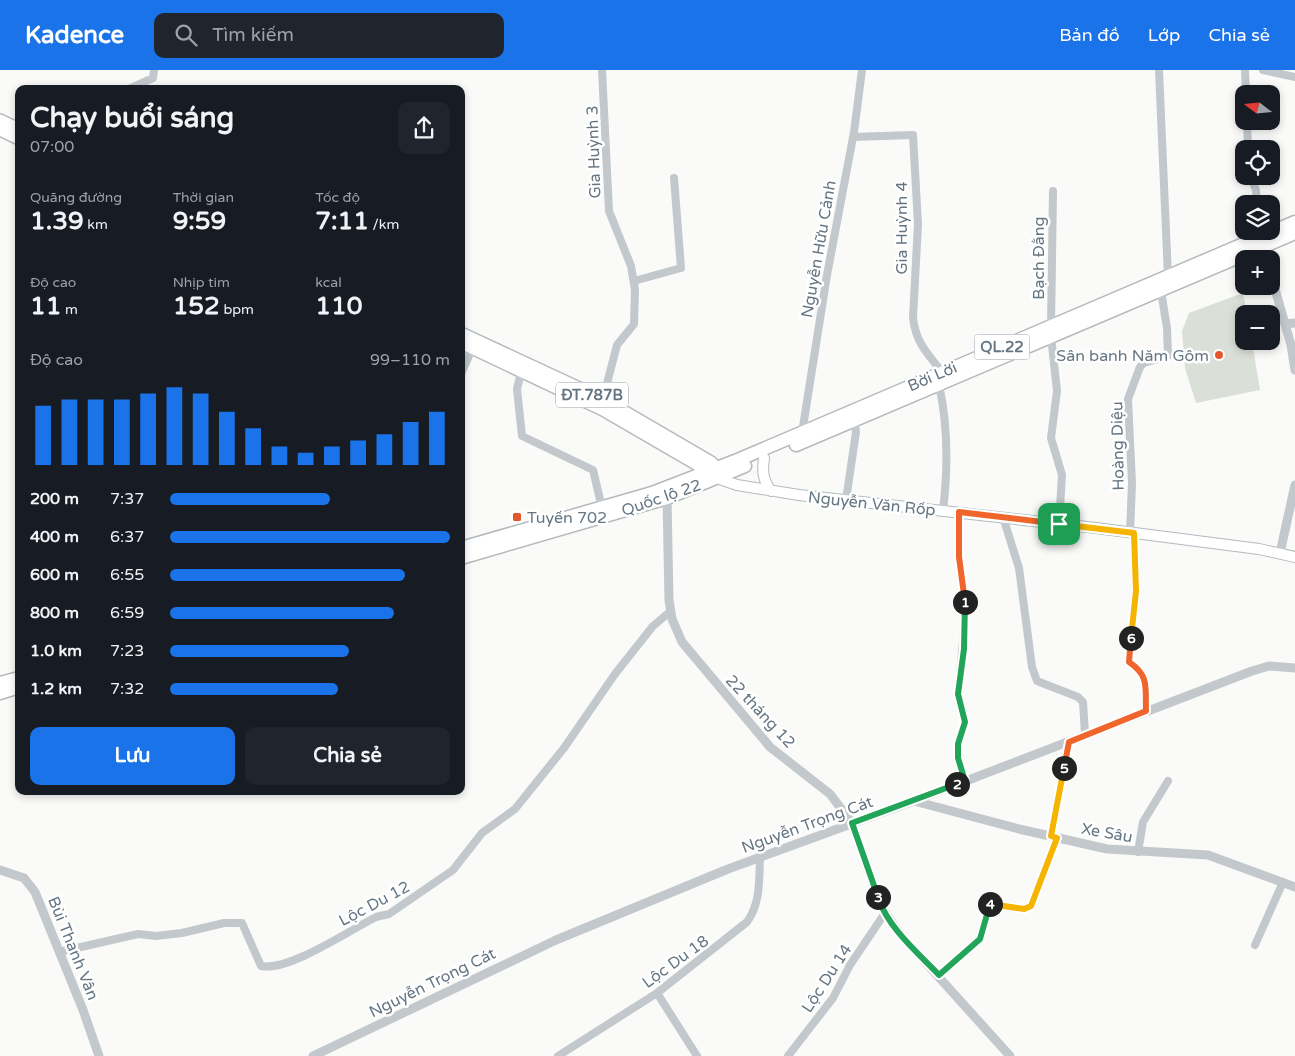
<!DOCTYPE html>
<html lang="vi">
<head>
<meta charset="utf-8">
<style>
	:root { --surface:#171b24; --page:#20242c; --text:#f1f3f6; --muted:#9ea1a6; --accent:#1a73e8 }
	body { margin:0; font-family:"Varela Round",sans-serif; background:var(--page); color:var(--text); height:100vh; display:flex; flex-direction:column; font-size:19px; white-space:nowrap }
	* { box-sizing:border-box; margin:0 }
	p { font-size:16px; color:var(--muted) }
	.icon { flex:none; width:28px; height:28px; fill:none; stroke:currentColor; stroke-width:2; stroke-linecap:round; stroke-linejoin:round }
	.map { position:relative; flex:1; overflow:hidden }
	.drawer { position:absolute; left:15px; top:15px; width:450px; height:710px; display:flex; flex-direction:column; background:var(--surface); border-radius:10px; box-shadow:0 2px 8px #0003 }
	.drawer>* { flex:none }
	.needle { width:32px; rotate:286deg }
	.controls { position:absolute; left:1235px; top:15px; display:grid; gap:10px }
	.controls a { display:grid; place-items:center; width:45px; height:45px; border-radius:10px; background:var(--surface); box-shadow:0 2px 8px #0003; font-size:25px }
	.pin { position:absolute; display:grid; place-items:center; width:42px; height:42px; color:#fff; margin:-21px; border-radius:10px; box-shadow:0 2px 8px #0006 }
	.km { position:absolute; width:25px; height:25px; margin:-12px; border-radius:50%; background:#222; color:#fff; font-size:14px; line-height:25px; text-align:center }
	.round { display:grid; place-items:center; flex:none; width:52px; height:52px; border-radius:10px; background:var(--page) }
	.summary { display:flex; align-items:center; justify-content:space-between; height:85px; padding:0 15px }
	h1 { font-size:28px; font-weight:700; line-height:38px }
	.metrics { display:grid; grid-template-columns:repeat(3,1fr); gap:8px; height:85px; padding:5px 15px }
	.metrics div { display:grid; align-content:center }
	.metrics b { font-size:25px; font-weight:700 }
	.metrics small { font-size:14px; font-weight:400 }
	.metrics p { font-size:14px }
	.chart { height:140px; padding:10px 15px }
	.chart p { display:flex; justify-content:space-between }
	.chart svg { width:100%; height:90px; margin-top:5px; stroke:var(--accent); stroke-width:6 }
	.primary-button { display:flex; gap:10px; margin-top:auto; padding:10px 15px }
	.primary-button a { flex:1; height:58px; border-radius:10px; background:var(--accent); color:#fff; font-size:20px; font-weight:700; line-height:58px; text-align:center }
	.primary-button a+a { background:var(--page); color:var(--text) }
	ul { padding:0 15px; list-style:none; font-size:16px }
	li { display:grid; grid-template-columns:80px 60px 1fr; align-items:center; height:38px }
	li i { height:12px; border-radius:6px; background:var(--accent) }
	header { display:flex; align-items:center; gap:30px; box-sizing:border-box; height:70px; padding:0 25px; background:var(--accent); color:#fff }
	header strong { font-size:24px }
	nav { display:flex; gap:28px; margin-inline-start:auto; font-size:18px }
	.search { width:350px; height:45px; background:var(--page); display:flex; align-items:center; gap:12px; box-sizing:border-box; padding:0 18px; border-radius:10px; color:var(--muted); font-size:19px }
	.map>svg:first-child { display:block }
	.green { fill:#dadfd7 }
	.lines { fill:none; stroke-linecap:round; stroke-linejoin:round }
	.secondary-casing { stroke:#b3babf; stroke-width:12 }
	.primary-casing { stroke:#b5babe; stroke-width:14 }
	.trunk-casing { stroke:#b4b9bd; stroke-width:15 }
	.minor { stroke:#c3c8cc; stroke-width:8 }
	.tertiary { stroke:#c3c8cc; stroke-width:9 }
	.secondary { stroke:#fff; stroke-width:10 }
	.primary { stroke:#fff; stroke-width:11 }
	.trunk { stroke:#fff; stroke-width:12 }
	.split-1-casing { stroke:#fff; stroke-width:10 }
	.split-2-casing { stroke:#fff; stroke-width:10 }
	.split-3-casing { stroke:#fff; stroke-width:10 }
	.split-4-casing { stroke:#fff; stroke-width:10 }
	.split-5-casing { stroke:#fff; stroke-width:10 }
	.split-6-casing { stroke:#fff; stroke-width:10 }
	.split-7-casing { stroke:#fff; stroke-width:10 }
	.split-1 { stroke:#f0652b; stroke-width:6 }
	.split-2 { stroke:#22a559; stroke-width:6 }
	.split-3 { stroke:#22a559; stroke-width:6 }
	.split-4 { stroke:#22a559; stroke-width:6 }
	.split-5 { stroke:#f5b400; stroke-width:6 }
	.split-6 { stroke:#f0652b; stroke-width:6 }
	.split-7 { stroke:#f5b400; stroke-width:6 }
	.poi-dot { fill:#e4572e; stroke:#fff; stroke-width:2 }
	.labels { text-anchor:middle; stroke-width:5; stroke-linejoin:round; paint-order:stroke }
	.shield { fill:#fff; stroke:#939fa8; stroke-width:1 }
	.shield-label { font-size:15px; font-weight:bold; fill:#657683 }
	.street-label { font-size:16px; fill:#657683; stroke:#fff }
	.poi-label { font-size:16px; fill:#657683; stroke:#fff; text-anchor:end }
</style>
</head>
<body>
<header>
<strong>Kadence</strong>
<div class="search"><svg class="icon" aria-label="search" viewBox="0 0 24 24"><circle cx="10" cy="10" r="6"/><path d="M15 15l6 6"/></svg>Tìm kiếm</div>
<nav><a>Bản đồ</a><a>Lớp</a><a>Chia sẻ</a></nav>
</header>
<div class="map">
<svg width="1295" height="986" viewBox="0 0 1295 986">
	<rect width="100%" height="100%" fill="#fafaf8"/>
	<path class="green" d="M1243 223 1247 244H1244V271H1252L1260 320 1196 333 1185 298 1182 261 1189 243Z"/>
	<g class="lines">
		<g class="secondary-casing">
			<path id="secondary" d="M764 388C762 402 763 410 771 421
				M717 408 737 415 799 425 1096 458 1259 479 1295 487"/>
		</g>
		<g class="primary-casing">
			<path id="primary" d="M0 50 19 59
				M0 60 19 69
				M461 263 603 329 711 392 717 398
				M461 273 603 340 708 401"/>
		</g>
		<g class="trunk-casing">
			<path id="trunk" d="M796 375 1295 163
				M461 478 652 423 740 389 1295 152
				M461 488 667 428 745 396
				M0 613 19 608
				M0 623 19 617"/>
		</g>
		<path class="minor" d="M602 0 609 141 631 196 635 220 634 254 617 275 603 329
			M1159 0 1168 207
			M1245 0 1246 24
			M1263 0 1295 7
			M129 19 153 8 154 0
			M1247 51 1248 79
			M853 67 913 65 918 154 913 248C916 273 927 283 942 302
			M1250 106 1256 120 1257 134
			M634 211 681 198 674 108
			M1051 256 1053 121
			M1051 266 1057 321 1051 368 1062 405 1059 454
			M521 302 517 319 522 366 593 400 602 438
			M461 304 472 279
			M939 315C948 355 948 399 943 441
			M802 363 827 205 854 62 862 0
			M846 430 856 362 854 350
			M959 442V487L966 539 958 625 965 652 958 673V688L965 711
			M1003 447 1019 498 1032 597 1037 611 1078 627 1083 632 1085 664
			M1130 463 1132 413 1128 329 1140 297 1144 293 1168 286 1167 258 1161 221
			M1134 463 1136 521 1129 592C1150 606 1145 618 1146 641
			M1051 766 1069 671
			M1138 782 1143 752 1168 711
			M1255 875 1283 812
			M59 882 138 864 156 866 182 863 224 853H242L261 896C288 902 350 860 376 847L389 844 453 800 482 763 515 739 564 678 615 604 653 556 671 541
			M939 905 979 869 990 834 1024 839 1031 836 1057 768
			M657 923 697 986
			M558 986 657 923 747 852C761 833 759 809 760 786
			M788 986 833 928 850 895 885 843"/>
		<path class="tertiary" d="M1263 177 1267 189
			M1271 205 1291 275 1295 300
			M1285 254 1295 253
			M667 428 669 530 672 549 682 572 770 677 830 724 852 753 880 834 899 863 1010 986
			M1280 483 1295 415
			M914 731 1019 759 1107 779 1208 785 1295 817
			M0 800 24 808 35 822 83 940 99 986
			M313 986 556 870 728 799 914 731 1252 601 1269 596 1295 598"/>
		<use href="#secondary" class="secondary"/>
		<use href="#primary" class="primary"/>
		<use href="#trunk" class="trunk"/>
	</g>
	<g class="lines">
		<g class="split-1-casing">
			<path id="split-1" d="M965 532 959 487V442L1059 454"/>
		</g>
		<g class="split-2-casing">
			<path id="split-2" d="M957 714 965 711 958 688V674L965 652 958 624 964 579 965 532"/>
		</g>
		<g class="split-3-casing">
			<path id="split-3" d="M878 827 852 753 957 714"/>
		</g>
		<g class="split-4-casing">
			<path id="split-4" d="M878 827C888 858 917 882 939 905L980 869 990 834"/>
		</g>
		<g class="split-5-casing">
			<path id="split-5" d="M990 834 1024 839 1031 836 1057 768 1051 766 1064 698"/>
		</g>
		<g class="split-6-casing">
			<path id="split-6" d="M1064 698 1069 672 1146 641C1145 618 1150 606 1129 592L1131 568"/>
		</g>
		<g class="split-7-casing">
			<path id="split-7" d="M1059 454 1134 463 1136 521 1131 568"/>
		</g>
		<use href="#split-1" class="split-1"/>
		<use href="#split-2" class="split-2"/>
		<use href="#split-3" class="split-3"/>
		<use href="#split-4" class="split-4"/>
		<use href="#split-5" class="split-5"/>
		<use href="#split-6" class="split-6"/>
		<use href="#split-7" class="split-7"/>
	</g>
	<g class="poi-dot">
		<circle cx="1219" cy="285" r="5"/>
		<rect x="512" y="442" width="10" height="10" rx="2.5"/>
	</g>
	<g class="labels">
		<g class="shield">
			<rect x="974.5" y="264.5" width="55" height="25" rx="4"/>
			<rect x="556" y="312.5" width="72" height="25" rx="4"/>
		</g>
		<g class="shield-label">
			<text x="1002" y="282">QL.22</text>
			<text x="592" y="330">ĐT.787B</text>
		</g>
		<g class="street-label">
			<text transform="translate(593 82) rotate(-92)" y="6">Gia Huỳnh 3</text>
			<text transform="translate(901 158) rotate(-90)" y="6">Gia Huỳnh 4</text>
			<text transform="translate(818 179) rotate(-80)" y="6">Nguyễn Hữu Cảnh</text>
			<text transform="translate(1038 188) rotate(-90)" y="6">Bạch Đằng</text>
			<text transform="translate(932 306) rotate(-23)" y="6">Bời Lời</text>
			<text transform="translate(1117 376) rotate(-91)" y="6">Hoàng Diệu</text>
			<text transform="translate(661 427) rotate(-19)" y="6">Quốc lộ 22</text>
			<text transform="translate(872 433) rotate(6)" y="6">Nguyễn Văn Rốp</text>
			<text transform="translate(761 641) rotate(47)" y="6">22 tháng 12</text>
			<text transform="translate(807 754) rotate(-20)" y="6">Nguyễn Trọng Cát</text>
			<text transform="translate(1107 762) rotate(10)" y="6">Xe Sâu</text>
			<text transform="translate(374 833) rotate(-28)" y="6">Lộc Du 12</text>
			<text transform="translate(74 878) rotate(68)" y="6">Bùi Thanh Vân</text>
			<text transform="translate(675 891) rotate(-36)" y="6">Lộc Du 18</text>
			<text transform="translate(826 908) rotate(-57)" y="6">Lộc Du 14</text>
			<text transform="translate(432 912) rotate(-26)" y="6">Nguyễn Trọng Cát</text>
		</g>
		<g class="poi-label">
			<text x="1209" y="291">Sân banh Năm Gôm</text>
			<text x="527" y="453" text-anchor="start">Tuyến 702</text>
		</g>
	</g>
</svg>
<div class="controls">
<a><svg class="needle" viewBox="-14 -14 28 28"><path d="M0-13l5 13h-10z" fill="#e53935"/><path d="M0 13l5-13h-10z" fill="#9ea1a6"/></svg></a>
<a><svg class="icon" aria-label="locate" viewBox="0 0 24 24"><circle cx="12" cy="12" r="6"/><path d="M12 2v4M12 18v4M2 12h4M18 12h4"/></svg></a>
<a><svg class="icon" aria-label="layers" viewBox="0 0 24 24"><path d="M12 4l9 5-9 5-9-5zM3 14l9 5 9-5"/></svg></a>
<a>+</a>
<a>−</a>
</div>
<div class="pin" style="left:1059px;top:454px;background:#1e9e55"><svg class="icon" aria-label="arrive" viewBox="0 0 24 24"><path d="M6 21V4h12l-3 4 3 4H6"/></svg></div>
<b class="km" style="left:965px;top:532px">1</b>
<b class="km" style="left:957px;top:714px">2</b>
<b class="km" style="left:878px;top:827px">3</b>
<b class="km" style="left:990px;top:834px">4</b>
<b class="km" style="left:1064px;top:698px">5</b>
<b class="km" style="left:1131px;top:568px">6</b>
<section class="drawer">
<div class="summary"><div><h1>Chạy buổi sáng</h1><p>07:00</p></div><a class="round"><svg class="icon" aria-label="share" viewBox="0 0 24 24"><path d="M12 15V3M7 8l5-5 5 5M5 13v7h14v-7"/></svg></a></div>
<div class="metrics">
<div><p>Quãng đường</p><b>1.39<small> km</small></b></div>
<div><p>Thời gian</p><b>9:59</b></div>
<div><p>Tốc độ</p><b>7:11<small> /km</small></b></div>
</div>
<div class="metrics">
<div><p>Độ cao</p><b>11<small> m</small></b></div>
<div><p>Nhịp tim</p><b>152<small> bpm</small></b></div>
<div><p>kcal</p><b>110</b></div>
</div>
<div class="chart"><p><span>Độ cao</span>99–110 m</p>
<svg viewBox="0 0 160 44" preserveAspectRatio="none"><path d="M5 44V15M15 44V12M25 44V12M35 44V12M45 44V9M55 44V6M65 44V9M75 44V18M85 44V26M95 44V35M105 44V38M115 44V35M125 44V32M135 44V29M145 44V23M155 44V18"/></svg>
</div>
<ul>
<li><b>200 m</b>7:37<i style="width:57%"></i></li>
<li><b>400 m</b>6:37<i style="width:100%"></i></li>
<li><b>600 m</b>6:55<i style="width:84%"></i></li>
<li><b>800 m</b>6:59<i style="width:80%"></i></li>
<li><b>1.0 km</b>7:23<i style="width:64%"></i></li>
<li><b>1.2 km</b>7:32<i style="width:60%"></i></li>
</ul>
<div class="primary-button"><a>Lưu</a><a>Chia sẻ</a></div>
</section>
</div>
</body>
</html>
